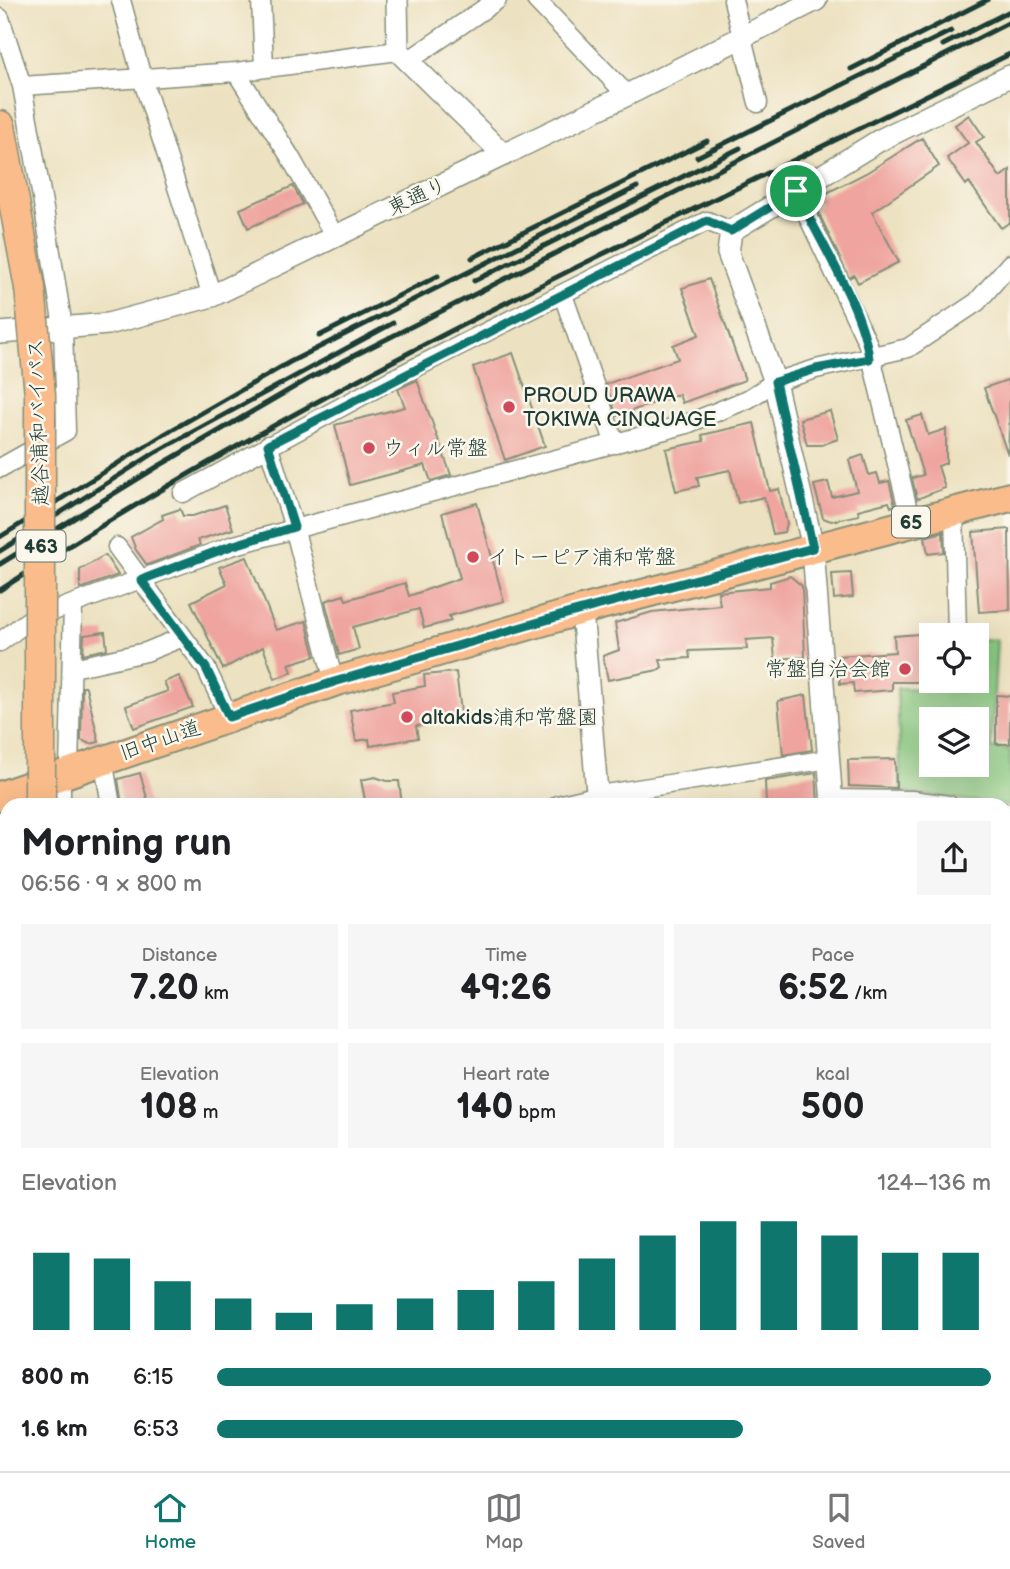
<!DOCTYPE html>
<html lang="en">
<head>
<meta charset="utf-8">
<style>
	:root { --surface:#fff; --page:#f6f6f6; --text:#202124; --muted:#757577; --line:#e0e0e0; --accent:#0f766e }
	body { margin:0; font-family:"Balsamiq Sans","Klee One",sans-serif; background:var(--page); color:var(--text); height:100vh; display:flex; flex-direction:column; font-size:26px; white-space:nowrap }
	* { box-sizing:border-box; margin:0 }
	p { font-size:23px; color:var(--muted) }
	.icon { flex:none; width:38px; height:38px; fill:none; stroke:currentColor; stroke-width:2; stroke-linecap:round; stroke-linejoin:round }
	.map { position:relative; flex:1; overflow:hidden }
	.panel { position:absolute; left:0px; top:798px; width:1012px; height:674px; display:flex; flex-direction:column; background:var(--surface); border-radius:21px 21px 0 0; box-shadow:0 7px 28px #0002 }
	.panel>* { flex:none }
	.buttons { position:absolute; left:919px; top:623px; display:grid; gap:14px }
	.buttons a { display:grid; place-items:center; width:70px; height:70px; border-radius:0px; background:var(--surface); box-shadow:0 7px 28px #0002; font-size:35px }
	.pin { position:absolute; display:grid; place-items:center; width:60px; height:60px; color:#fff; margin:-30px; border:4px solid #fff; border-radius:50%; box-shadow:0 2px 7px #0007 }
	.round { display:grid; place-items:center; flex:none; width:74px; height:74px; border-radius:0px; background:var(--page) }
	.overview { display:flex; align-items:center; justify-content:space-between; height:119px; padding:0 21px }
	h1 { font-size:38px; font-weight:800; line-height:52px }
	.stats { display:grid; grid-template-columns:repeat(3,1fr); gap:10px; height:119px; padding:7px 21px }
	.stats div { display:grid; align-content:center; border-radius:0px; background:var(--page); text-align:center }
	.stats b { font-size:35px; font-weight:800 }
	.stats small { font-size:19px; font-weight:400 }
	.stats p { font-size:19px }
	.chart { height:196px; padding:14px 21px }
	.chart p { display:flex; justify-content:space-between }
	.chart svg { width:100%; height:126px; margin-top:7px; stroke:var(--accent); stroke-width:6 }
	ul { padding:0 21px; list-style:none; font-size:23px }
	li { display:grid; grid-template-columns:112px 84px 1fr; align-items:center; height:52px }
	li i { height:18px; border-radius:9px; background:var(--accent) }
	.menu { display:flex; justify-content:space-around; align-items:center; height:98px; border-top:2px solid var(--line); background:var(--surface); font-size:19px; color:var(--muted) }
	.menu a { display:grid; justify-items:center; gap:4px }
	.menu .active { color:var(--accent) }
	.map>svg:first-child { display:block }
	.green { fill:#89c980; stroke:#54835a; stroke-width:2; fill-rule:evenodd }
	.building { fill:#efa49f }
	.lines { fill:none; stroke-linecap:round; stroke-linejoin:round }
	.minor-casing { stroke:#868f7a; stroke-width:21 }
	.tertiary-casing { stroke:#868f7a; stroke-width:24 }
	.primary-casing { stroke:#868f7a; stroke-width:32 }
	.trunk-casing { stroke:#868f7a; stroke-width:33 }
	.minor { stroke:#fff; stroke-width:18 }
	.tertiary { stroke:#fff; stroke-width:21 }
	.primary { stroke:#f9bc8a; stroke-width:28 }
	.trunk { stroke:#f9bc8a; stroke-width:30 }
	.rail { stroke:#1f3d34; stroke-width:5 }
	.trunk-bridge-casing { stroke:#868f7a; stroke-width:33; stroke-linecap:butt }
	.trunk-bridge { stroke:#f9bc8a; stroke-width:30 }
	.route-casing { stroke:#fff; stroke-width:14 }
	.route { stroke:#0f766e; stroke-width:9 }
	.poi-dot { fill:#d1495b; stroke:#fbf7ec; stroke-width:2.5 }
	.labels { text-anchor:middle; stroke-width:5; stroke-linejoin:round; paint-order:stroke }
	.shield { fill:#fbf7ec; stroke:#61756b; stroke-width:2 }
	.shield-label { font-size:19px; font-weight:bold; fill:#1f3d34 }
	.street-label { font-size:21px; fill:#1f3d34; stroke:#fbf7ec }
	.poi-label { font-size:21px; fill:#1f3d34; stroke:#fbf7ec; text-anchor:start }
</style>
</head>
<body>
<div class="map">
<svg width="1010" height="1471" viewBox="0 0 1010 1471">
	<rect width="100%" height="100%" fill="#fbf7ec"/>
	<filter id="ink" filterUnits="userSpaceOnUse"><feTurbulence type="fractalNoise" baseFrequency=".0143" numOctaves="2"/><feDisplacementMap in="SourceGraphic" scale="14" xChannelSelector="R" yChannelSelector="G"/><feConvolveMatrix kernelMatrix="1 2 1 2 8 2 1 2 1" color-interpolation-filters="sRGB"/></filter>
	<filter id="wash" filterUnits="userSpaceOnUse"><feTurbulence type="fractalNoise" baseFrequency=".00686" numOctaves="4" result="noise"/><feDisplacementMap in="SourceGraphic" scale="28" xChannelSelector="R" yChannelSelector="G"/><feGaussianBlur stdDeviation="1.57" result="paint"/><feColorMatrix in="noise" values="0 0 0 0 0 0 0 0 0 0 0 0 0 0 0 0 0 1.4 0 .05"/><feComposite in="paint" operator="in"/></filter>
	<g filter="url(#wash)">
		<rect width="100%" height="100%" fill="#ece1c0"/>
		<path class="green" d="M977 639 997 640 991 748 1010 750V806L901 792 897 688 971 690 972 681H976ZM931 719H976V765H931Z"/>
		<g id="blocks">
			<path class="building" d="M969 115 984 137 976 142 1000 177 1010 170V222L1001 228 969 182 966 185 947 158 968 143 955 125Z
				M922 138 939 166 872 212 899 262 858 283 854 275 849 278 816 207 820 205 817 198 866 173Z
				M293 186 303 204 248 228 240 209Z
				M709 279 745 380 682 403 679 394 617 416 606 384 678 359 673 345 699 335 682 288Z
				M513 353 545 446 505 460 473 367Z
				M417 380 451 475 431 481 425 465 350 485 335 425 405 407 398 389Z
				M1007 380 1010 387 1008 455 984 388Z
				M830 411 838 439 821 445H807L800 419Z
				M922 415 928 435 946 429V463L938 466 945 488 917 499 912 478 923 475 906 420Z
				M754 423 770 491 779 489 787 524 784 532 773 534 764 497 738 503 730 470 697 477 699 486 676 491 666 449 704 441 702 435Z
				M863 455 869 475 877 473 880 483 889 481 895 505 891 507 889 502 858 510 859 515 831 521 823 518 814 485 828 482 832 497 857 491 849 460Z
				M477 503 504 601 449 616 451 621 424 628 419 609 353 627 359 649 339 655 325 601 344 595 346 600 405 583 409 596 460 578 442 513Z
				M225 505 233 529 198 540 200 545 147 565 136 550 131 537 163 519 162 515 180 509 183 516H193Z
				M1009 529 1010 610 979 612 973 532Z
				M943 532 944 552 928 554 925 537Z
				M105 555 118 575 80 589V570Z
				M247 557 276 630 306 621 315 656 289 664 292 672 275 679 263 647 223 669 191 602 227 584 219 567Z
				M851 573 853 597 834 599 832 574Z
				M790 576 802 586 805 657 775 659 773 638 746 640 747 649 689 651 690 658 660 660 662 667 658 670 608 680 603 656 619 650 615 623 652 612 720 605 718 592 770 587V582Z
				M105 632 107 649 83 654 84 635Z
				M931 633V682H892V690L854 693 853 683 840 684 838 656 895 652 894 636Z
				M456 672 462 720 416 726 418 738 370 746 369 739 356 741 350 710 394 702 392 692 425 686 424 675Z
				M179 676 193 707 134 728 126 706 168 691 164 682Z
				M82 687H86L99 742 90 744 81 740Z
				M806 695 812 750 783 755 778 701Z
				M996 695 1010 696V744H996Z
				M895 759 896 788 849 786 848 760Z
				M140 773 149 805H122L118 779Z
				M816 773 818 804 766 805 765 781Z
				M375 777 387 781H399L402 805H366L361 780Z"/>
		</g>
	</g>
	<g filter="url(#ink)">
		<use href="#blocks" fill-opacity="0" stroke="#868f7a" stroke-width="2"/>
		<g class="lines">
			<g class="minor-casing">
				<path id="minor" d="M121 0 142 78 212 296
					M261 0 264 67
					M536 0 627 95
					M733 0 758 103
					M0 18 22 86 44 209 63 327 66 431 0 468
					M408 61 497 0
					M236 72 289 155 334 235
					M22 86 236 72 398 51
					M796 191 868 344 911 522
					M563 295 615 444
					M268 445 294 527 334 682
					M183 493 391 380 707 221 731 231
					M954 511 957 635
					M117 547 206 668 229 717
					M0 642 29 620 231 546 687 424 748 399 775 382 816 369 908 348 977 302 1010 264
					M73 668 146 652 183 637
					M103 759 111 805
					M69 771 73 604
					M61 774V805
					M831 799 912 800 949 805
					M558 805 599 795 829 759
					M1004 812 1010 813
					M1004 1070 1010 1071
					M0 1230 7 1229
					M1004 1356H1010
					M1004 1423H1010
					M173 1465 240 1471
					M386 1471 387 1465
					M469 1471 470 1465"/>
			</g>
			<g class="tertiary-casing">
				<path id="tertiary" d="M397 0 398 51 504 155
					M0 333 108 324 212 296 627 95 816 0
					M582 610 598 805
					M832 805 813 548 775 382 728 253 731 231 880 140 1010 76
					M1004 984 1010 985
					M843 1465 844 1471
					M548 1471 549 1465"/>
			</g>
			<g class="primary-casing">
				<path id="primary" d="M0 796 334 682 582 610 1010 497"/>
			</g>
			<g class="trunk-casing">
				<path id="trunk" d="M0 126 30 288
					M36 1471V1465"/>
			</g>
			<use href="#minor" class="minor"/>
			<use href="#tertiary" class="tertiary"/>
			<use href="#primary" class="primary"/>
			<use href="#trunk" class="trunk"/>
			<path class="rail" d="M943 45 1010 11
				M851 69 987 0
				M697 157 951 31
				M472 258 707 141
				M474 281 740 148
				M319 336 438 276
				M0 537 163 435 290 362 637 187
				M0 551 156 452 393 323
				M0 564 157 467 310 378 1010 22
				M0 590C319 381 669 224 1010 54"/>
			<g class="trunk-bridge-casing">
				<path id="trunk-bridge" d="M30 288 40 395V805"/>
			</g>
			<use href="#trunk-bridge" class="trunk-bridge"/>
		</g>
	</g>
	<g class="lines" filter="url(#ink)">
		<g class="route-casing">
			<path id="route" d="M796 191C818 239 864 308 869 359L816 369 775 382 813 548 570 613 334 682 229 717 206 668 141 580 231 546 294 527 268 445 707 221 731 231Z"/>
		</g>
		<use href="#route" class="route"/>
	</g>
	<g class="poi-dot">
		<circle cx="509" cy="407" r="7"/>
		<circle cx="369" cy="448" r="7"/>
		<circle cx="473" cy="557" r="7"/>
		<circle cx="905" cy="669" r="7"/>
		<circle cx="407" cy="717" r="7"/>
	</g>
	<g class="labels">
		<g class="shield">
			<rect x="892" y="506.5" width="38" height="31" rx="5"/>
			<rect x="16.5" y="530.5" width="49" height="31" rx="5"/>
		</g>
		<g class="shield-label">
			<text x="911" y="529">65</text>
			<text x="41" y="553">463</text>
		</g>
		<g class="street-label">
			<text transform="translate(417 196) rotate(-25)" y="7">東通り</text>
			<text transform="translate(38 422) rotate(-92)" y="7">越谷浦和バイパス</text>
			<text transform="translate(160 740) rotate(-19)" y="7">旧中山道</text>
		</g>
		<g class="poi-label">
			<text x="523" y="402">PROUD URAWA<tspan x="523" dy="24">TOKIWA CINQUAGE</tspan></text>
			<text x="383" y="455">ウィル常盤</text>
			<text x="487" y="564">イトーピア浦和常盤</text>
			<text x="891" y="676" text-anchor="end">常盤自治会館</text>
			<text x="421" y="724">altakids浦和常盤園</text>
		</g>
	</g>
</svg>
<div class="buttons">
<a><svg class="icon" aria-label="locate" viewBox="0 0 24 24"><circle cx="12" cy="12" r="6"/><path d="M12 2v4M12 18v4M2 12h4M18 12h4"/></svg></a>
<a><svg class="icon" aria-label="layers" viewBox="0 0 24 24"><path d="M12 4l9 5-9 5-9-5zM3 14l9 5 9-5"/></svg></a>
</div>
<div class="pin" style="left:796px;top:191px;background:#1e9e55"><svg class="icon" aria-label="arrive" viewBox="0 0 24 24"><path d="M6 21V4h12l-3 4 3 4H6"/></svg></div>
<section class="panel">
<div class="overview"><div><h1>Morning run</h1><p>06:56 · 9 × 800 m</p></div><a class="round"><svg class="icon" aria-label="share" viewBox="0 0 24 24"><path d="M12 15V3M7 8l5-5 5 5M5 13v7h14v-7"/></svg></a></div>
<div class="stats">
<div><p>Distance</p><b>7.20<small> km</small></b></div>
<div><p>Time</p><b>49:26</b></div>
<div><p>Pace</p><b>6:52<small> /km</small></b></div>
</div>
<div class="stats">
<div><p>Elevation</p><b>108<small> m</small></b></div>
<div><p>Heart rate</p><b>140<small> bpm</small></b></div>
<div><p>kcal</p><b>500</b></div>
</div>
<div class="chart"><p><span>Elevation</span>124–136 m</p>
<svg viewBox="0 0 160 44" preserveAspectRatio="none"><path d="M5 44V17M15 44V19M25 44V27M35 44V33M45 44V38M55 44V35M65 44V33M75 44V30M85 44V27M95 44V19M105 44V11M115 44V6M125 44V6M135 44V11M145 44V17M155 44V17"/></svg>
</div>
<ul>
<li><b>800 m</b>6:15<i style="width:100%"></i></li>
<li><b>1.6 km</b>6:53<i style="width:68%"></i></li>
</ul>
</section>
</div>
<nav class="menu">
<a class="active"><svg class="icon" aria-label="home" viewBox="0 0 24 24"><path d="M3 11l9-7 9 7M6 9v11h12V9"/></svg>Home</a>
<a><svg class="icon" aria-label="map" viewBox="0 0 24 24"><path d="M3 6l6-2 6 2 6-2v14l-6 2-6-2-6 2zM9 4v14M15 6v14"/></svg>Map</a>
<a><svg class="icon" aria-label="saved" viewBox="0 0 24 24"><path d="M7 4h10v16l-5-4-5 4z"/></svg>Saved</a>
</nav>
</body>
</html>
